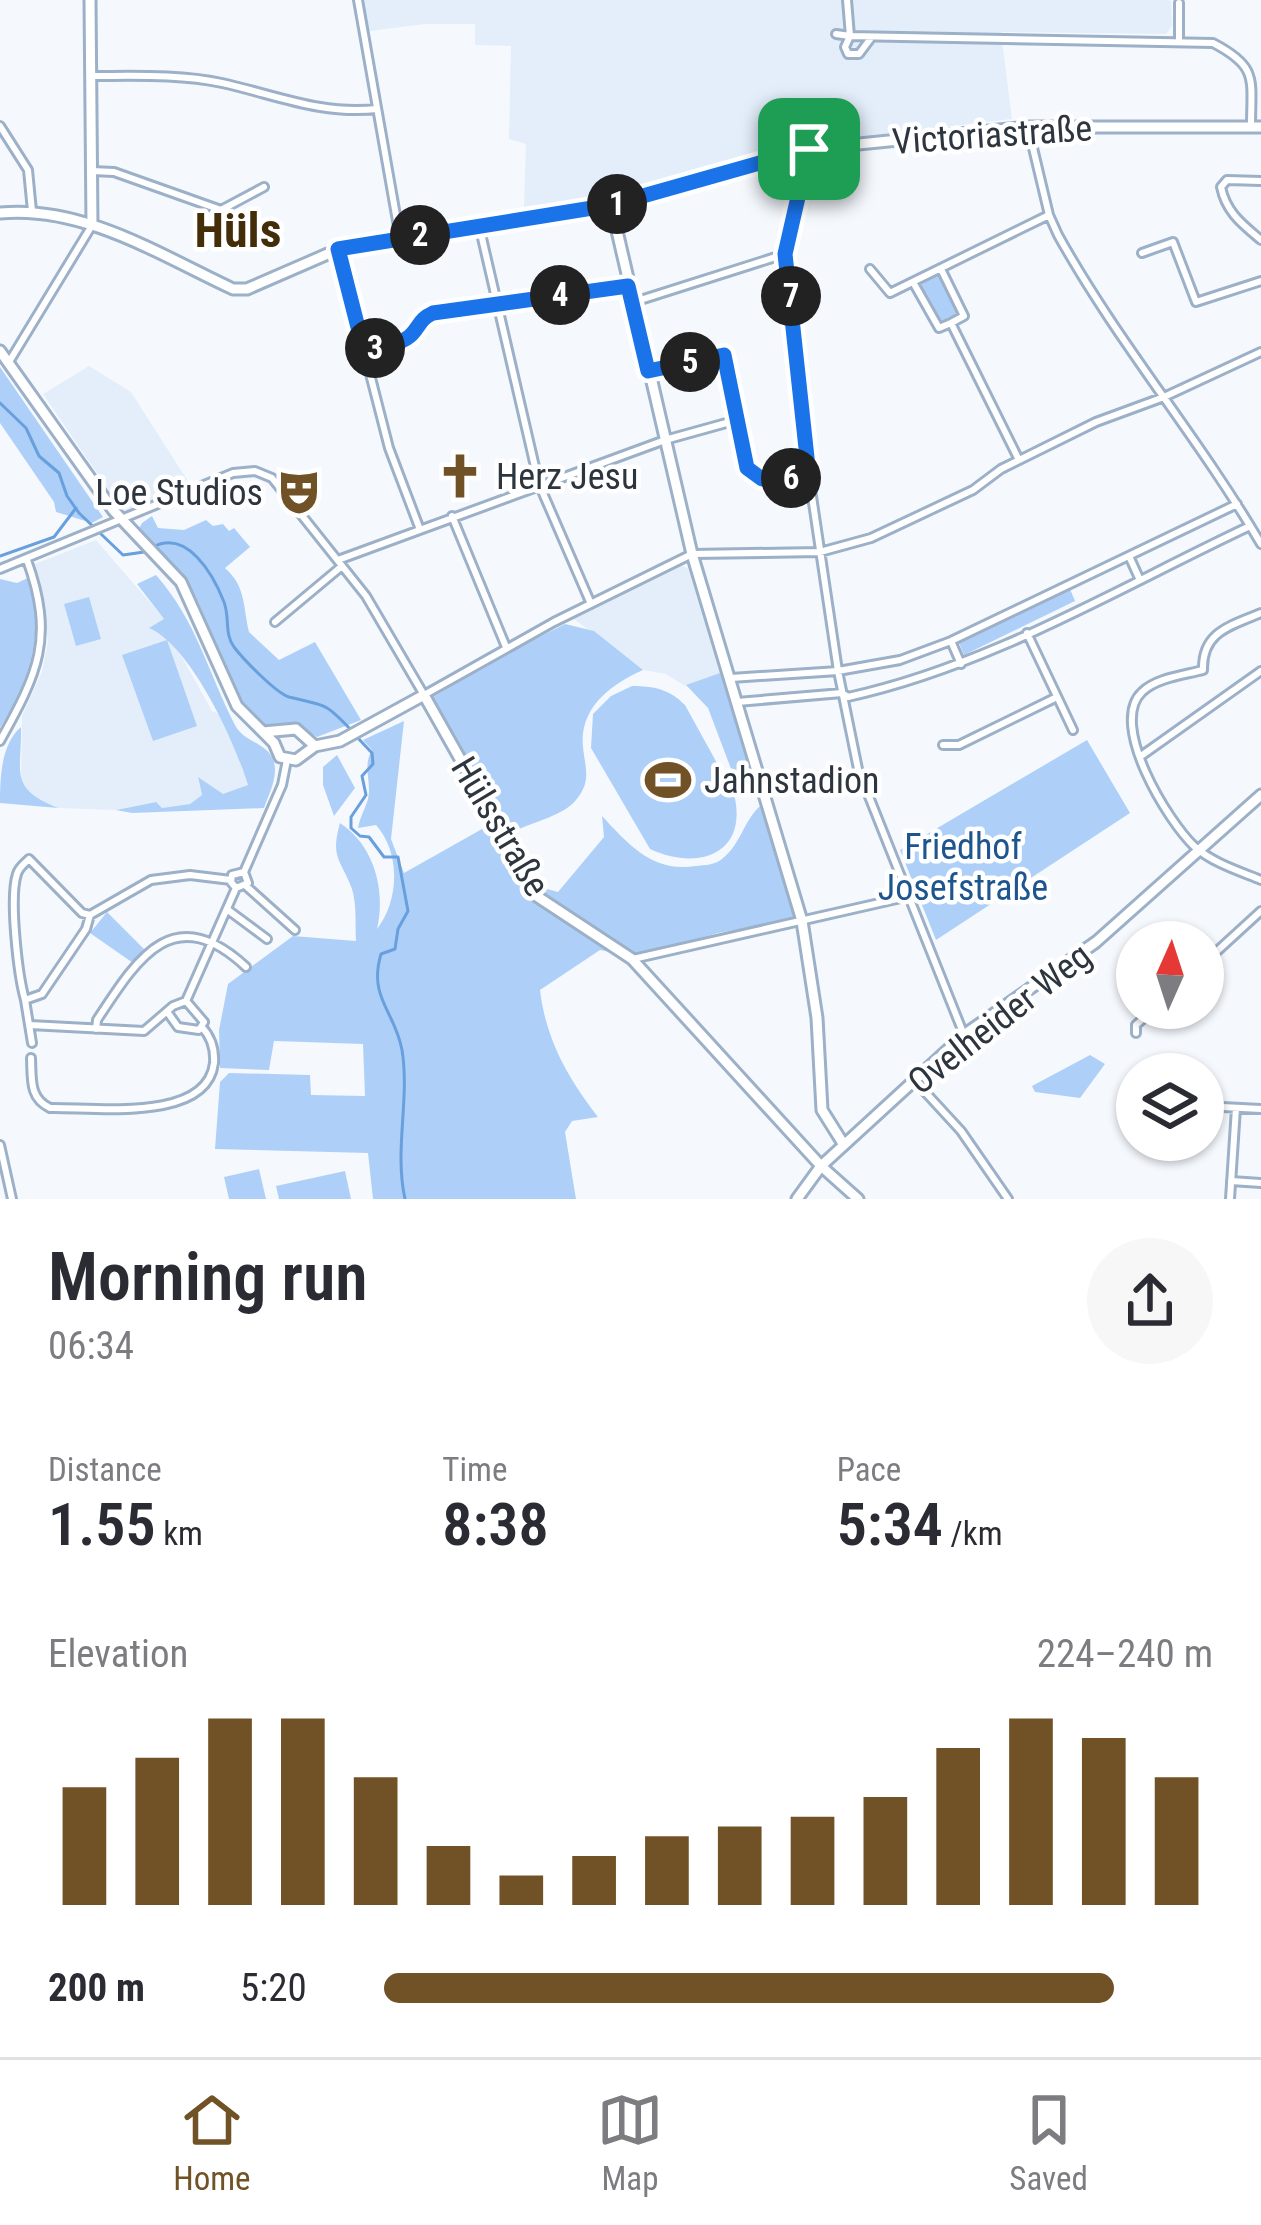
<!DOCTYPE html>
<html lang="en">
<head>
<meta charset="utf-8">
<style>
	:root { --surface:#fff; --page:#f7f7f7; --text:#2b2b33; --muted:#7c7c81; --line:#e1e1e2; --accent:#715227 }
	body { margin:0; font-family:"Roboto Condensed",sans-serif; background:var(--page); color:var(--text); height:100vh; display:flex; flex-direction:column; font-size:45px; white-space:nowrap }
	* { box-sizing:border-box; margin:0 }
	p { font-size:39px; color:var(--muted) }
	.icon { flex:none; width:66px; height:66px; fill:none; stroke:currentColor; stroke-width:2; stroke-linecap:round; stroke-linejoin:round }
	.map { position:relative; height:1199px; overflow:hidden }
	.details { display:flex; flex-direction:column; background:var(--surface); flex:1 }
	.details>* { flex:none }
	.needle { width:78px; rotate:3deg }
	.controls { position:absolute; left:1116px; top:921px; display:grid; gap:24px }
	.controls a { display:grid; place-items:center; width:108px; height:108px; border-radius:50%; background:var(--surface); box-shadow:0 3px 9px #0004; font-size:60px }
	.pin { position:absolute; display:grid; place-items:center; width:102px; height:102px; color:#fff; margin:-51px; border-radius:24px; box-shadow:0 6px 18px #0006 }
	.km { position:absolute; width:60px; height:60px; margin:-30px; border-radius:50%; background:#222; color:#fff; font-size:33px; line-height:60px; text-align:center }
	.round { display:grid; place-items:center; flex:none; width:126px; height:126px; border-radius:63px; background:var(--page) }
	.headline { display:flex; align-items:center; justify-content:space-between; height:204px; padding:0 48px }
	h1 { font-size:66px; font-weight:600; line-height:90px }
	.stats { display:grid; grid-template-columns:repeat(3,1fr); gap:18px; height:204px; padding:12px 48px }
	.stats div { display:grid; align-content:center }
	.stats b { font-size:60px; font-weight:600 }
	.stats small { font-size:33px; font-weight:400 }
	.stats p { font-size:33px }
	.chart { height:336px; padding:24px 48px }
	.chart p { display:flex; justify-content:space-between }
	.chart svg { width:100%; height:216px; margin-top:12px; stroke:var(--accent); stroke-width:6 }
	ul { padding:0 48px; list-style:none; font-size:39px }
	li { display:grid; grid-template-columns:192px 144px 1fr; align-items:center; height:90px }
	li i { height:30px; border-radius:15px; background:var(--accent) }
	.tabs { display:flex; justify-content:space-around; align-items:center; height:168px; border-top:3px solid var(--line); background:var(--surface); font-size:33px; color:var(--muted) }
	.tabs a { display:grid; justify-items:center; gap:6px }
	.tabs .selected { color:var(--accent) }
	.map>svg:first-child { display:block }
	.built { fill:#e3eefa }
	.green { fill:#aed0f8 }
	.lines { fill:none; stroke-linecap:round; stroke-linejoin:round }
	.stream { stroke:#689fdd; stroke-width:3 }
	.minor-casing { stroke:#9cb0c8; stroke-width:12 }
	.tertiary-casing { stroke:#9cb0c8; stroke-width:15 }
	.secondary-casing { stroke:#9cb0c8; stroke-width:15 }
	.minor { stroke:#fff; stroke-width:6 }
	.tertiary { stroke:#fff; stroke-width:9 }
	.secondary { stroke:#fff; stroke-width:9 }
	.route-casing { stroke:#fff; stroke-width:24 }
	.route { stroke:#1a73e8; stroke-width:15 }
	.labels { text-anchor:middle; stroke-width:9; stroke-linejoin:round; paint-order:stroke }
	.street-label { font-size:36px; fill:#2d363f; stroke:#fff }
	.poi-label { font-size:36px; fill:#2d363f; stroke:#fff; text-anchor:start }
	.park-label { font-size:36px; fill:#1d558f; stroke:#fff }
	.district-label { font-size:48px; font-weight:bold; fill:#442d09; stroke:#fff }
</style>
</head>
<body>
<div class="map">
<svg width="1261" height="1199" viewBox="0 0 1261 1199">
	<rect width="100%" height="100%" fill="#f5f9fe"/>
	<path class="built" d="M358 0H1167L1171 1 1172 26 1166 34 1001 32 1012 119 808 143 624 196 524 207 526 144 509 139 511 46 475 45V24H425L363 32Z
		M89 366 131 392 191 486 127 511 120 507 43 394Z
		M96 540 165 620 151 627 165 635 178 650 212 711 219 714 238 748 248 785 223 795 198 779 202 796 190 804 162 808 155 802 116 810 58 808 31 797 21 784 22 716 42 672 48 641 35 564Z
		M682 566 688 568 720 673 685 686 666 674 643 670 574 619Z"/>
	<path class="green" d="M939 275 960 314 939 324 919 285Z
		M0 367 103 517 92 523 56 512 54 502 0 423Z
		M152 516 158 528 184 530 206 520 213 526 223 524 229 531 234 528 250 547 225 568C246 586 243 607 249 632L279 660 315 642 361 720 317 737 294 723 269 728C225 702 217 639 195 596 181 571 158 551 137 532L142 523Z
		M156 575C197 622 207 670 235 725 244 743 268 742 274 762 278 777 269 794 264 808L132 813 116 810 156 802 162 808 190 804 202 795 198 777 223 794 248 785C235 742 191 646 149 628L164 619 137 584Z
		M30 577C45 634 30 679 0 728V579L17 583Z
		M1070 589 1075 601 964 655 959 643Z
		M89 597 101 639 76 646 64 604Z
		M565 624 594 631 643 670C612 684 579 707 583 747 585 768 592 781 576 800 564 815 534 822 517 830L525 862 540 887 558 892 604 837 602 816C629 845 653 873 696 866 705 865 715 865 722 859 741 844 743 822 760 806L754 787 733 774 708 708 686 685 720 673 731 692 795 919 718 933 634 957 600 950 540 990C546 1040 568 1078 598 1117L572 1121 565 1132 576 1199H373L368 1153 215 1149 220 1082 229 1073 310 1075 311 1095 365 1096 363 1044 274 1041 269 1070 220 1068 219 1030 228 984 293 936 356 941C355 925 357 905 352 889 341 859 330 859 340 823 374 845 386 890 377 929 399 901 401 853 376 825L358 828C360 817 365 809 368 799 372 782 362 767 372 750L363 740 404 721 391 839 404 873 498 820 433 697 509 652Z
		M167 640 197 726 153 741 122 655Z
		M632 686C654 686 669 689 685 705L734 794C749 855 697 871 650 849L591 748 593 714 611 696Z
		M21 727C22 773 8 788 58 808L0 803C0 778 1 744 21 727Z
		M1087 740 1130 813 936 940 900 850Z
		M337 755 355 788 334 816 323 785V767Z
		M107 912 144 949 133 963 90 933Z
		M1090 1055 1105 1064 1080 1098 1035 1092 1032 1086Z
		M259 1169 266 1199H229L224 1177Z
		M345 1171 351 1199H279L276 1186Z"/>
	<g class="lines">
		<path class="stream" d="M0 403 26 428 39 456 59 473 67 496 79 513 123 555 144 552
			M153 547C187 529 213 574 224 602 230 618 224 633 234 647 243 659 276 693 289 697 324 706 323 700 351 730
			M0 556 54 537 76 508
			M357 737 372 753 373 764 362 776 366 795 351 817V828L360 836 369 837 384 857H398L408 911 398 929 395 949 381 954C368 998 395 1011 402 1050 410 1100 394 1149 405 1199"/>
		<g class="minor-casing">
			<path id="minor" d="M358 0 400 238
				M836 34 850 36 847 0
				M871 38 859 54H848L845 47 850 36 1213 43C1259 67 1251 79 1251 127
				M1179 42V3
				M92 76C135 76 180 74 222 83 276 95 321 115 377 109
				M0 126 28 170 32 211
				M1028 127 1049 215 1058 235C1118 343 1199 438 1261 544
				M809 149 785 254 809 476 838 671 858 769 964 1035
				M92 171 114 172 221 210 264 187
				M1261 181 1227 180 1221 187C1226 212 1242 224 1261 240
				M479 225 539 484 591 604
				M338 249 389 448 419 527
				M1142 253 1173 242 1196 302 1261 281
				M870 269 890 293 1049 215
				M941 269 964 316 951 323 1019 460
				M913 282 939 328 951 323
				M634 302 785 254
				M364 351 411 335 421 318 433 313 629 286
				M9 362 91 227
				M737 420 747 468 762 479 809 476
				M452 516 506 647
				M1129 556 1139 578
				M338 560 665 440 737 420 724 355 650 371
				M0 569 233 473 255 471 272 478 366 596 424 695 554 622 692 554 820 552 871 538 973 490 1001 469 1096 422 1164 397 1261 352
				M1261 613C1230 626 1202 632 1203 670 1184 675 1156 678 1142 692 1108 724 1168 822 1195 847 1213 863 1239 871 1261 880
				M275 622 342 566
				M1027 633 1073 730
				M951 641 961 664
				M731 678 838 671 900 660 951 641 1237 504
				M737 702 842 693 848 697C990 666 1120 587 1250 526
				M0 741C38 673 55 638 27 560
				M943 745H959L1057 697
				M1141 756 1261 671
				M244 872 282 785 287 760
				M246 886 295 930
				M228 910 267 939
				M633 959 910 896
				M1203 964 1261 911
				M25 1000C18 975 9 898 17 874 19 867 24 864 29 859L82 913 90 915
				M186 1001 236 888 231 882 232 875 244 872 248 883 236 888
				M30 1025 144 1031 173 1006 186 1001 204 1022 199 1030 178 1027 168 1013
				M96 1029 97 1020C137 959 173 899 246 967
				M1136 1033V1025L1155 1008
				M32 1043 25 1000 42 994 86 929 90 915 151 880 190 875 231 880
				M31 1058C32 1079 29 1098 50 1108 94 1107 207 1123 214 1063 215 1049 211 1037 202 1027
				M915 1081 961 1131 1008 1199
				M1203 1106 1261 1109
				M0 1145 12 1199
				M1231 1181 1261 1183
				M1230 1199 1236 1108"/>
		</g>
		<g class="tertiary-casing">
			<path id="tertiary" d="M611 205 692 554 802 921 817 1018 822 1110 844 1145
				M858 1199 821 1166 964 1035 1096 942 1261 795"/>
		</g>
		<g class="secondary-casing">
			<path id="secondary" d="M90 0 92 225
				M0 213C83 205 160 255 233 289H247L346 246 611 205 809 149 1028 127H1261
				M0 351 113 510 181 582 237 706 274 743 280 757 296 760 315 746 340 741 424 695 538 897 632 959 821 1166 797 1199
				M263 732 296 729 315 746"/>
		</g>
		<use href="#minor" class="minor"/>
		<use href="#tertiary" class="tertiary"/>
		<use href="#secondary" class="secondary"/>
	</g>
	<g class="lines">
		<g class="route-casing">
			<path id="route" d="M809 149 785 254 809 476 762 479 747 468 724 355 648 371 628 286 433 313C420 319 421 324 412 334 402 345 378 347 364 351L338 249 611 205Z"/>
		</g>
		<use href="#route" class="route"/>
	</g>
	<defs>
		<g id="church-bare" transform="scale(3.6)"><path d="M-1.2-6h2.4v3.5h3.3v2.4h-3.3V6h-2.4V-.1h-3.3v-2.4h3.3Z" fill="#715227" stroke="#fff" stroke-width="2.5" paint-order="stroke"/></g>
		<g id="theatre-bare" transform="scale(3.6)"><path d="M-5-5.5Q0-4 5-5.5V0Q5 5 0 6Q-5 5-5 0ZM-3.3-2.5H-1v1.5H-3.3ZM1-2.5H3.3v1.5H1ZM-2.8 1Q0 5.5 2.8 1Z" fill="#715227" stroke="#fff" stroke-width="2.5" paint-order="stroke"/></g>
		<g id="stadium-bare" transform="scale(3.6)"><path d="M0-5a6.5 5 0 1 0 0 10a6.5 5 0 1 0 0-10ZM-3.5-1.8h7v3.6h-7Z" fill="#715227" stroke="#fff" stroke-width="2.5" paint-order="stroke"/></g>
	</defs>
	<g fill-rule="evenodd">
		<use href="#church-bare" x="460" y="476"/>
		<use href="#theatre-bare" x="299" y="492"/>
		<use href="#stadium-bare" x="668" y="780"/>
	</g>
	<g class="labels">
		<g class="street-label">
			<text transform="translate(992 134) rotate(-4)" y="13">Victoriastraße</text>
			<text transform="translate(501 826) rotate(59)" y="13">Hülsstraße</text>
			<text transform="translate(999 1018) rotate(-38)" y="13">Ovelheider Weg</text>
		</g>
		<g class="poi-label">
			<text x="496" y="489">Herz Jesu</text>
			<text x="263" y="505" text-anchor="end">Loe Studios</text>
			<text x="704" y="793">Jahnstadion</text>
		</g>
		<g class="park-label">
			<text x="963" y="859">Friedhof<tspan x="963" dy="41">Josefstraße</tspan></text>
		</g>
		<g class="district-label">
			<text x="238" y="247">Hüls</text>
		</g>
	</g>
</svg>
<div class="controls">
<a><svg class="needle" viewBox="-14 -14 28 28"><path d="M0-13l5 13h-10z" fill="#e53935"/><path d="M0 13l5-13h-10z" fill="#7c7c81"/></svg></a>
<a><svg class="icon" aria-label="layers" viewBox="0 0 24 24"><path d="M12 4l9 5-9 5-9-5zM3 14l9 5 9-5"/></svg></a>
</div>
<div class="pin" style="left:809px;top:149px;background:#1e9e55"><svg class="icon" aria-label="arrive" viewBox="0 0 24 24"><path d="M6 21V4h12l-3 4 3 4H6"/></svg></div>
<b class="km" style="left:617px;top:204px">1</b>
<b class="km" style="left:420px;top:235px">2</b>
<b class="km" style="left:375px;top:348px">3</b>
<b class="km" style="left:560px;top:295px">4</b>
<b class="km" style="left:690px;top:362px">5</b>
<b class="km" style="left:791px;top:478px">6</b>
<b class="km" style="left:791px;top:296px">7</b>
</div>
<section class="details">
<div class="headline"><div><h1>Morning run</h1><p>06:34</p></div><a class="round"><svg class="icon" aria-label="share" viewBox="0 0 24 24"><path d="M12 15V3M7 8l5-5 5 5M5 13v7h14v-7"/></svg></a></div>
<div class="stats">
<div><p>Distance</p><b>1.55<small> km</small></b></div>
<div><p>Time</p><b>8:38</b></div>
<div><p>Pace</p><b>5:34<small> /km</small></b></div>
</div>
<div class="chart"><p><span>Elevation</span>224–240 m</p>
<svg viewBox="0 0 160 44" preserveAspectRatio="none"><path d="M5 44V20M15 44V14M25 44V6M35 44V6M45 44V18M55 44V32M65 44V38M75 44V34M85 44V30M95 44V28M105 44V26M115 44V22M125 44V12M135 44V6M145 44V10M155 44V18"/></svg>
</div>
<ul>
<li><b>200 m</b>5:20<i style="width:88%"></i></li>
</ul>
</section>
<nav class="tabs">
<a class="selected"><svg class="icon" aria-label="home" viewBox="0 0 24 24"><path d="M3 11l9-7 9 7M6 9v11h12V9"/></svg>Home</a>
<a><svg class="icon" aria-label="map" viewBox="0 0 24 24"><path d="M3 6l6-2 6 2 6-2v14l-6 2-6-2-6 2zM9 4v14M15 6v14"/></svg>Map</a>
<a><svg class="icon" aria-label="saved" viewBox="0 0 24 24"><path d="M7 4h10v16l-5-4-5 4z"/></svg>Saved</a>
</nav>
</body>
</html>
